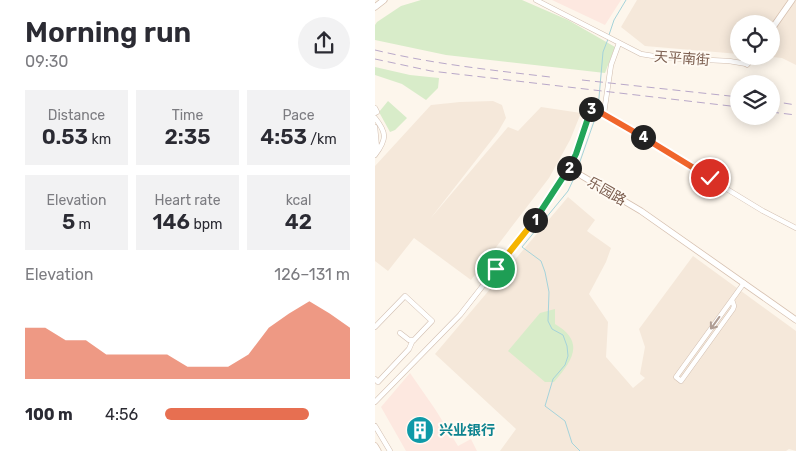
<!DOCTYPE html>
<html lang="en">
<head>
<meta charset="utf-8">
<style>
	:root { --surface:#fff; --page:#f2f2f3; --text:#2b2b33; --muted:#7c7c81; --accent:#e76f51 }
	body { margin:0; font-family:Rubik,"Noto Sans SC",sans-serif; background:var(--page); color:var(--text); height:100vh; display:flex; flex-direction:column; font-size:19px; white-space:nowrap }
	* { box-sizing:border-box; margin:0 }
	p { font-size:16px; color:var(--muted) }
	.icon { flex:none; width:28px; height:28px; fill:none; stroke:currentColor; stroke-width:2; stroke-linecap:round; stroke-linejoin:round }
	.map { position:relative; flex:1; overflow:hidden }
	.drawer { display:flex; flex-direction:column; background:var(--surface); width:375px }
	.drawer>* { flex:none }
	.tools { position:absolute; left:355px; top:15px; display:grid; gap:10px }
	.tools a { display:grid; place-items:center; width:50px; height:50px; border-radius:50%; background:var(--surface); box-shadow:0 2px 12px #0003; font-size:25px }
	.pin { position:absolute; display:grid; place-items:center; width:42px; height:42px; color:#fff; margin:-21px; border:2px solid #fff; border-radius:50%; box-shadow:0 1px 5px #0007 }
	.km { position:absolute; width:25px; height:25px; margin:-12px; border-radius:50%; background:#222; color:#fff; font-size:14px; line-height:25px; text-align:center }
	.round { display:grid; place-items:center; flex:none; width:52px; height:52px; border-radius:26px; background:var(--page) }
	.head { display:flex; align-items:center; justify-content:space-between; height:85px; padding:0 25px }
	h1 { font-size:28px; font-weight:600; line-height:38px }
	.metrics { display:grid; grid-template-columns:repeat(3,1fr); gap:8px; height:85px; padding:5px 25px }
	.metrics div { display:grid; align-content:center; border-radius:0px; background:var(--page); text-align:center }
	.metrics b { font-size:21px; font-weight:600 }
	.metrics small { font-size:14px; font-weight:400 }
	.metrics p { font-size:14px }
	.chart { height:140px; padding:10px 25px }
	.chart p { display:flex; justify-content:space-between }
	.chart svg { width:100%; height:90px; margin-top:5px; fill:var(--accent); opacity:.7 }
	ul { padding:0 25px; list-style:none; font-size:16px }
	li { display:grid; grid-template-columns:80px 60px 1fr; align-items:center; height:38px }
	li i { height:12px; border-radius:6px; background:var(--accent) }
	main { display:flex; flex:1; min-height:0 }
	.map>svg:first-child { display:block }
	.residential { fill:#f5e8da }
	.commercial { fill:#fde8e0 }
	.green { fill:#d8ecc9 }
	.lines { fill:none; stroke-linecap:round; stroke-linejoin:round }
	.stream { stroke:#a5d3da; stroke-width:1 }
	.street-casing { stroke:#d1beb0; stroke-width:5.5 }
	.secondary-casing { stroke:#d6c0b0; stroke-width:7 }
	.street { stroke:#fff; stroke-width:4.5 }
	.secondary { stroke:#fff; stroke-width:5.5 }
	.rail { stroke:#b9a8c9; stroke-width:1; stroke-dasharray:8 5; stroke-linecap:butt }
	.oneway { stroke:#af9d94 }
	.split-1-casing { stroke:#fff; stroke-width:10 }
	.split-2-casing { stroke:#fff; stroke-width:10 }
	.split-3-casing { stroke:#fff; stroke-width:10 }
	.split-4-casing { stroke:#fff; stroke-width:10 }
	.split-5-casing { stroke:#fff; stroke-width:10 }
	.split-6-casing { stroke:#fff; stroke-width:10 }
	.split-1 { stroke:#f5b400; stroke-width:6 }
	.split-2 { stroke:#22a559; stroke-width:6 }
	.split-3 { stroke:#22a559; stroke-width:6 }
	.split-4 { stroke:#f0652b; stroke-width:6 }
	.split-5 { stroke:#f0652b; stroke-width:6 }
	.split-6 { stroke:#f5b400; stroke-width:6 }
	.labels { text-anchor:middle; stroke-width:4; stroke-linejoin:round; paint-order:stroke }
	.street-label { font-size:14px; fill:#7a5c4d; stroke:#fffaf3 }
	.culture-label { font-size:14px; font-weight:bold; fill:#0d838f; stroke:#fffaf3; text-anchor:start }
</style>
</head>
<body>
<main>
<section class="drawer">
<div class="head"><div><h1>Morning run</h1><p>09:30</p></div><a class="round"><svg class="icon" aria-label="share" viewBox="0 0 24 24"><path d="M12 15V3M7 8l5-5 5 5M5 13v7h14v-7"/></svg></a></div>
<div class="metrics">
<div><p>Distance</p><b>0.53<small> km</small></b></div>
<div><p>Time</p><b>2:35</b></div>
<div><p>Pace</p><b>4:53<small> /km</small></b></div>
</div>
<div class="metrics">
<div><p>Elevation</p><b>5<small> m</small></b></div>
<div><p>Heart rate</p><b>146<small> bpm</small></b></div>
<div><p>kcal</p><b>42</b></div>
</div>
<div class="chart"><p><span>Elevation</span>126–131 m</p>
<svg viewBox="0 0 160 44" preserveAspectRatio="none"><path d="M0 44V19L10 19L20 25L30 25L40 32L50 32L60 32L70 32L80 38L90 38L100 38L110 32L120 19L130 12L140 6L150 12L160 19V44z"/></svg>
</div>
<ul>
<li><b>100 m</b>4:56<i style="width:78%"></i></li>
</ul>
</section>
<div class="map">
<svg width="421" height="451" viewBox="0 0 421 451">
	<rect width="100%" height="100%" fill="#fdf6ec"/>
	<path class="residential" d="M262 0H421V65L407 58 386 56H396V24H364V54L270 46 246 27Z
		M118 101 127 105 131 118 123 132 55 219 133 127 143 131 166 107 206 113 195 140 174 178 96 280 39 238 13 271 0 261V166L56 105 85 102Z
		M193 197 220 220 212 231 236 248 231 262 214 294 233 322 231 357 258 388 270 378 265 374 270 347 264 329 318 256 421 331V451L414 449 411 451H125L141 429 60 354Z"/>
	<path class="commercial" d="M177 0H246L230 25Z
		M35 373 60 409 83 446 96 439 102 451H31L6 407Z"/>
	<path class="green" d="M46 0H147L193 20 240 47 230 73 71 55 0 40V25L2 22 26 6Z
		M0 67 35 75 64 78 63 88 51 100 27 84 0 75Z
		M13 101 32 118 20 130 15 132 4 112Z
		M180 309V324C211 342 197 361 179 382H170L133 351 165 313Z"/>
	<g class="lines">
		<path class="stream" d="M234 35 239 20 251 0
			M223 109 228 52 233 39
			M202 170 222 113
			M201 174 193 191 147 247 166 261 170 272 174 292 173 321 177 329 188 335 192 346 193 356 190 365 178 379 170 406 190 421 197 443 205 451"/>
		<g class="street-casing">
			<path id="street" d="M161 0 266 54 291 58 354 61 372 64
				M0 108 2 112 0 113
				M229 113 236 65 244 43
				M0 118C12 133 12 139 0 155
				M0 127 2 148 1 151
				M194 168 201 154 217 107 388 211 421 228
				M357 300 359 306 358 309 306 381 301 377 369 283
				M0 327 30 296 57 321 37 342 34 349 3 382 0 379
				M25 333 34 340H39
				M0 402 85 315 160 219 194 168 207 176
				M0 426 15 451"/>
		</g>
		<g class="secondary-casing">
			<path id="secondary" d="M0 7 9 0
				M396 30 417 0
				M372 64 378 56
				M207 176 266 211 421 320
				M0 446 3 451"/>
		</g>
		<use href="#street" class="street"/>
		<use href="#secondary" class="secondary"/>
		<path class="rail" d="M0 50C58 64 116 70 175 77
			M0 59 56 71 364 107
			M207 80 364 97
			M396 101 421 105
			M396 112 421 115"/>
	</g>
	<defs><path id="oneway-shaft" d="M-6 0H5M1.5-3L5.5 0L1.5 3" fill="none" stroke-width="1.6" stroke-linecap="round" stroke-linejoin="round" transform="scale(1.25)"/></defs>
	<use class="oneway" href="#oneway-shaft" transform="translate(340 323) rotate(126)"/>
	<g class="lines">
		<g class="split-1-casing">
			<path id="split-1" d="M121 269 160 220"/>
		</g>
		<g class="split-2-casing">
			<path id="split-2" d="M160 220 194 168"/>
		</g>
		<g class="split-3-casing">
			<path id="split-3" d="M194 168 201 154 216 109"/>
		</g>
		<g class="split-4-casing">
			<path id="split-4" d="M216 109V107L268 137"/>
		</g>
		<g class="split-5-casing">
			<path id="split-5" d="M268 137 322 170"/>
		</g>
		<g class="split-6-casing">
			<path id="split-6" d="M322 170 335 178"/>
		</g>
		<use href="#split-1" class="split-1"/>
		<use href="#split-2" class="split-2"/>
		<use href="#split-3" class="split-3"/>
		<use href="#split-4" class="split-4"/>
		<use href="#split-5" class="split-5"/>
		<use href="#split-6" class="split-6"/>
	</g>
	<defs>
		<g id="building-disc" transform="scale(1.4375)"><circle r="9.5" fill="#0f9aa8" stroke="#fffaf3"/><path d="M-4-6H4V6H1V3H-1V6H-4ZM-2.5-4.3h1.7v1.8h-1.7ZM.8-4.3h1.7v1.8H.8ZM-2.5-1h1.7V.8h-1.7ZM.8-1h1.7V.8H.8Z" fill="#fff"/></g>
	</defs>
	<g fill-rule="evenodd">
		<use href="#building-disc" x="45" y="430"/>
	</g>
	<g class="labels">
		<g class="street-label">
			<text transform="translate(307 58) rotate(4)" y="5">天平南街</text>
			<text transform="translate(232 191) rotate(30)" y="5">乐园路</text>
		</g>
		<g class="culture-label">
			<text x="64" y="435">兴业银行</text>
		</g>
	</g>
</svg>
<div class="tools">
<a><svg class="icon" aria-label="locate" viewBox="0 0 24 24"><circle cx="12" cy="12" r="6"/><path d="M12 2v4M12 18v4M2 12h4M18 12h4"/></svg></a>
<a><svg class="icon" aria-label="layers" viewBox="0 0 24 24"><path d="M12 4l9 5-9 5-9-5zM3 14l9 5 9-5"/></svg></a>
</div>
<div class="pin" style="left:121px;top:269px;background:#1e9e55"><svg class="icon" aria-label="arrive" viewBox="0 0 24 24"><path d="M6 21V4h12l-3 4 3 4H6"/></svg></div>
<div class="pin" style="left:335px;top:178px;background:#d93025"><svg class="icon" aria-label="check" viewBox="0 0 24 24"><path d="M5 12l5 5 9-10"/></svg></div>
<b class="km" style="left:160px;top:220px">1</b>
<b class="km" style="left:194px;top:168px">2</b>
<b class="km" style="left:216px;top:109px">3</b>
<b class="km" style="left:268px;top:137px">4</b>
</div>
</main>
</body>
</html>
